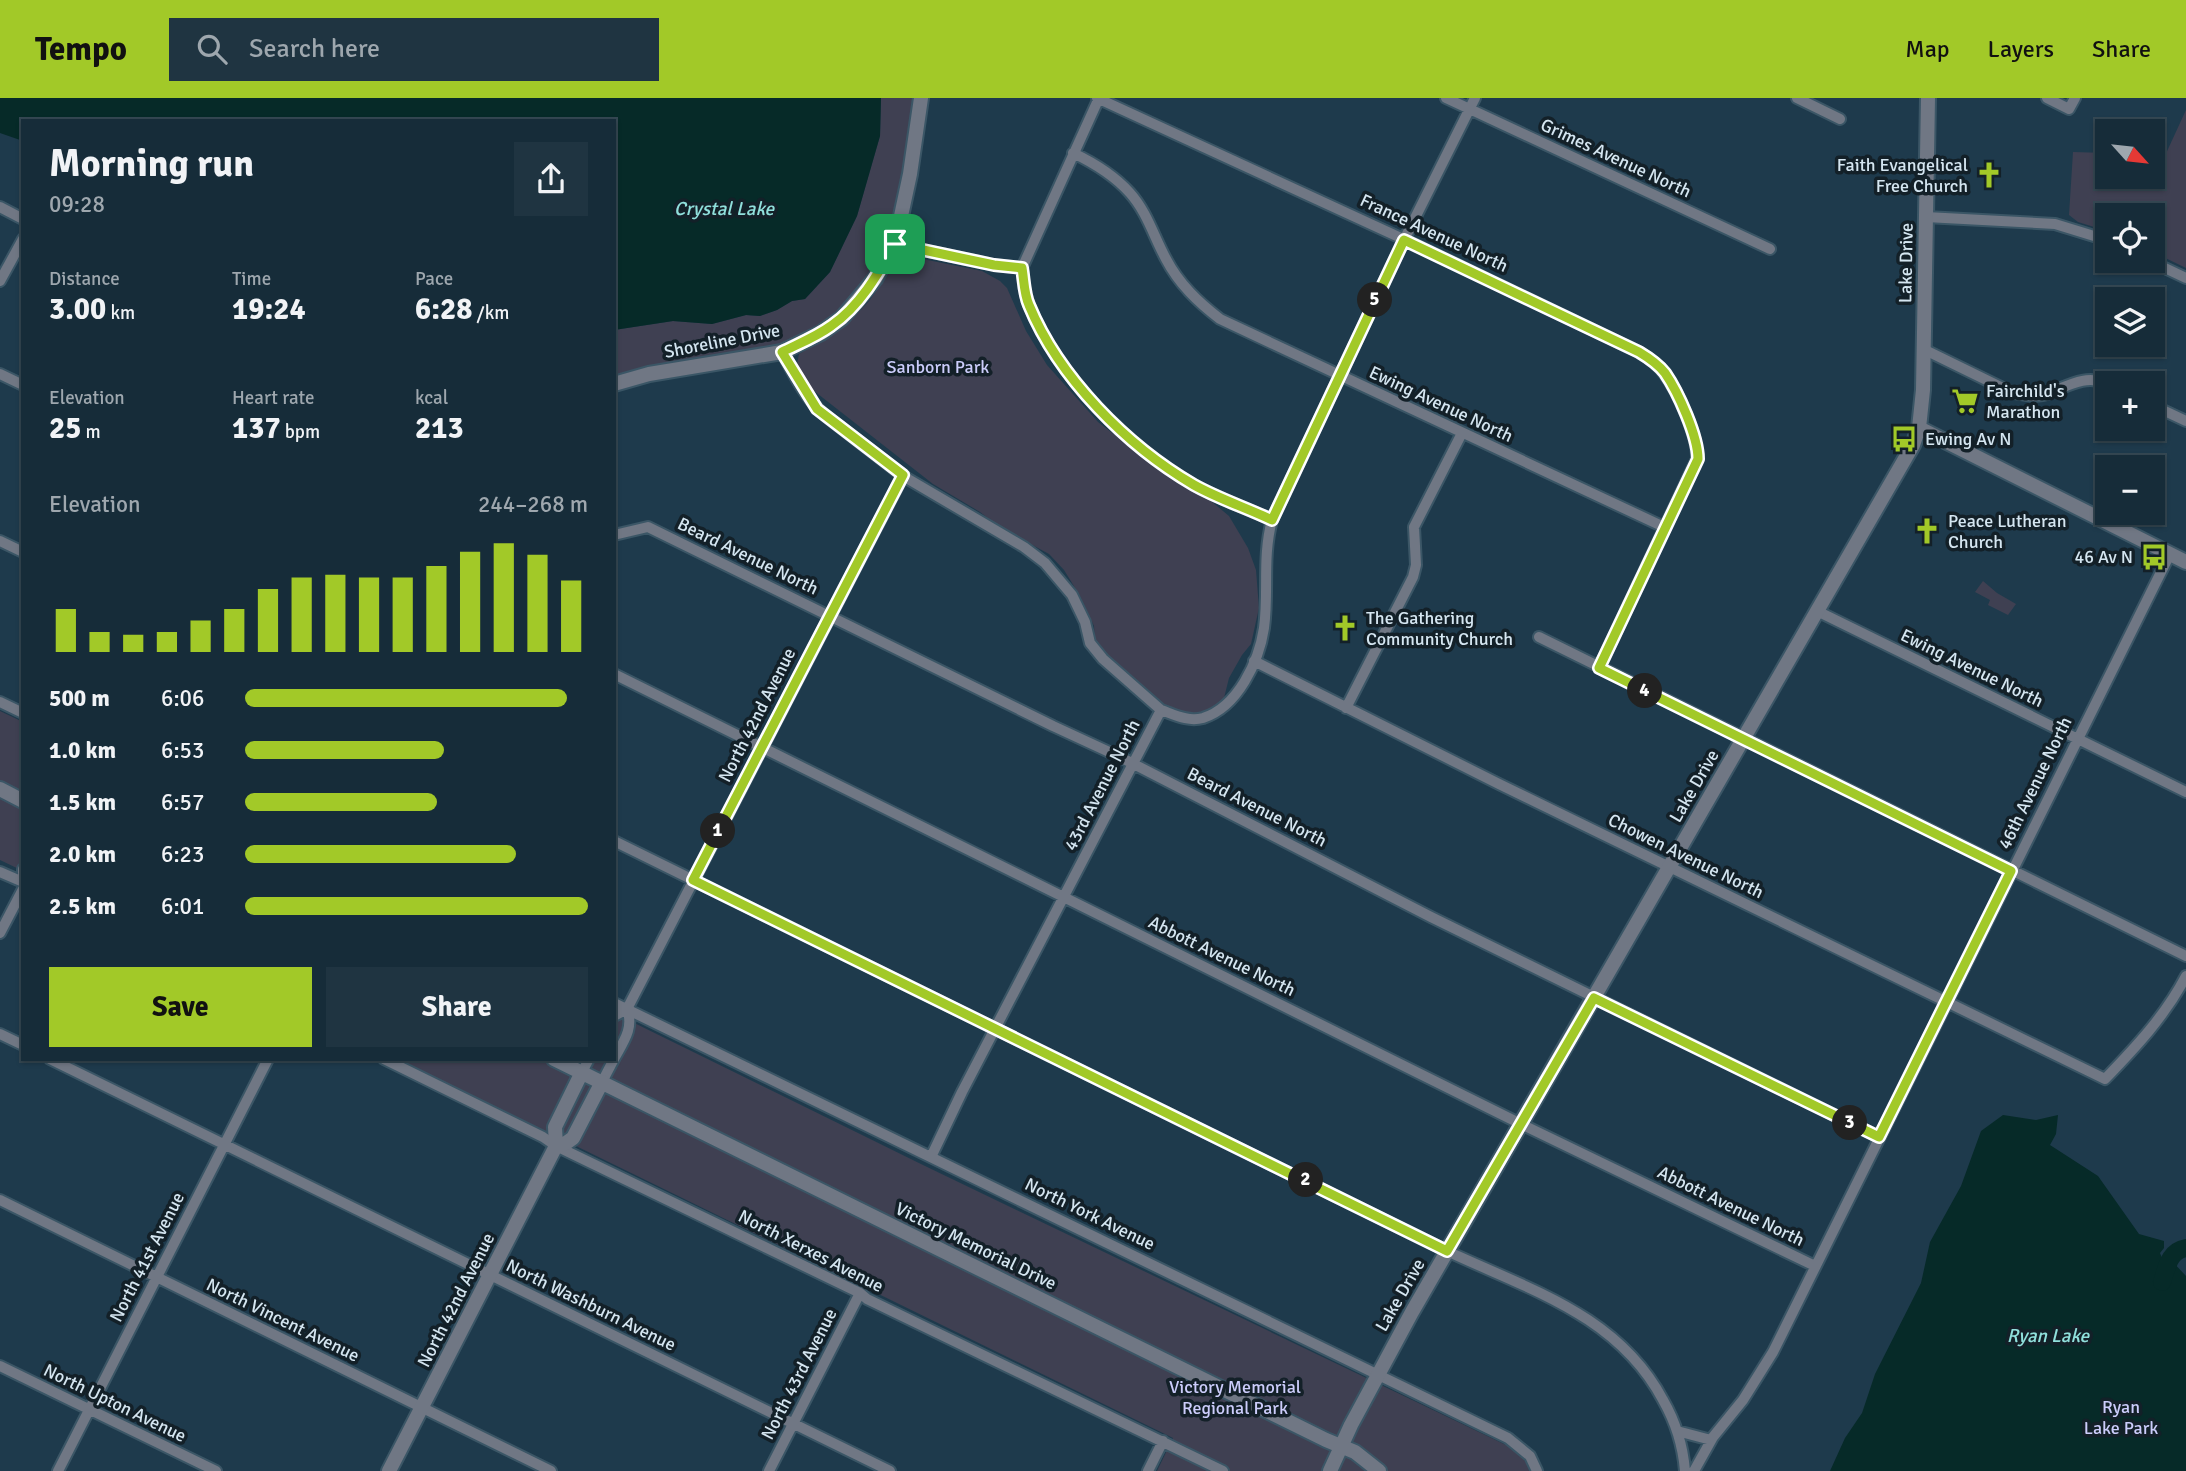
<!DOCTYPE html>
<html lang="en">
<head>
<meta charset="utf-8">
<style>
	:root { --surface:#162c39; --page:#1f3441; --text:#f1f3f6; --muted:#9ea7ae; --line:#354853; --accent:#a2c928 }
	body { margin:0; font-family:Signika,sans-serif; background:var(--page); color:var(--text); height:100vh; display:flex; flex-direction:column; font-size:26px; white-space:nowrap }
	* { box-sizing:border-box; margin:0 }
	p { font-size:23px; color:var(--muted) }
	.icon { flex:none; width:38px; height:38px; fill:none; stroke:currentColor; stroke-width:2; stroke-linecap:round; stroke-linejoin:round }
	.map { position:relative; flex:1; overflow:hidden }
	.drawer { position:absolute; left:21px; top:21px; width:595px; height:942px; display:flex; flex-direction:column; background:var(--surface); border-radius:0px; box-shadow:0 2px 5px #0004,0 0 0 2px var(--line) }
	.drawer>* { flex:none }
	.needle { width:46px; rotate:117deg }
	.fabs { position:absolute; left:2095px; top:21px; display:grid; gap:14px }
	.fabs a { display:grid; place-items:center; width:70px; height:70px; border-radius:0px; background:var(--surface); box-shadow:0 2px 5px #0004,0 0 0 2px var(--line); font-size:35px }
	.pin { position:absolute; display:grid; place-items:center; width:60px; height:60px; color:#fff; margin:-30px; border-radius:14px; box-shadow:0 4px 10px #0006 }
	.km { position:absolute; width:35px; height:35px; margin:-18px; border-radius:50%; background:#222; color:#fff; font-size:19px; line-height:35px; text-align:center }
	.round { display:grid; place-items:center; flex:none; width:74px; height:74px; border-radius:0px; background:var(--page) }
	.overview { display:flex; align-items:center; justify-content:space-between; height:119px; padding:0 28px }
	h1 { font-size:38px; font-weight:700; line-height:52px }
	.metrics { display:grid; grid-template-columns:repeat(3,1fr); gap:10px; height:119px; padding:7px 28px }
	.metrics div { display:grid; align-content:center }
	.metrics b { font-size:30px; font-weight:700 }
	.metrics small { font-size:19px; font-weight:400 }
	.metrics p { font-size:19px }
	.chart { height:196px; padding:14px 28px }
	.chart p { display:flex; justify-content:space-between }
	.chart svg { width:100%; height:126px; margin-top:7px; stroke:var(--accent); stroke-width:6 }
	.button { display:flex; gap:14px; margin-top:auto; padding:14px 28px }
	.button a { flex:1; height:80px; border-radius:0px; background:var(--accent); color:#111; font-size:28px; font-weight:700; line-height:80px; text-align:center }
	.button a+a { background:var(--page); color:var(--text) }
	ul { padding:0 28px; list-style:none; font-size:23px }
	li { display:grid; grid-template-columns:112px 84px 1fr; align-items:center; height:52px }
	li i { height:18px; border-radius:9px; background:var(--accent) }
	header { display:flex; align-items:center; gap:42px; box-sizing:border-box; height:98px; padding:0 35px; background:var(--accent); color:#111 }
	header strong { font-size:33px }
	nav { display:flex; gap:38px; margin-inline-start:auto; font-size:24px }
	.search { width:490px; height:63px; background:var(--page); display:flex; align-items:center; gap:18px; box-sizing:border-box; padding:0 24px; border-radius:0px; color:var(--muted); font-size:26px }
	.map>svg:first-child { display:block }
	.green { fill:#3f4052 }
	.water { fill:#062a28 }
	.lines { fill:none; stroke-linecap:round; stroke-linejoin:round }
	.river { stroke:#062a28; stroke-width:18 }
	.minor-casing { stroke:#3b5666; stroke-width:14 }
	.tertiary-casing { stroke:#3b5666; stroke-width:18 }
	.minor { stroke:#707784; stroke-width:10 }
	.tertiary { stroke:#707784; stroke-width:14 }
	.route-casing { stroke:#fff; stroke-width:14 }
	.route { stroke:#a2c928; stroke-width:9 }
	.labels { text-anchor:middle; stroke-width:7; stroke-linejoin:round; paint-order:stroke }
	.street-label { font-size:18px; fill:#d5e6f1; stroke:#132028 }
	.poi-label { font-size:18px; fill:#d5e6f1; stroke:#132028; text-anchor:start }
	.park-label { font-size:18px; fill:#cccdfb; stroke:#132028 }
	.water-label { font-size:19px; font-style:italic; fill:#90e0dc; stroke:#132028 }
</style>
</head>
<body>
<header>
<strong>Tempo</strong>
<div class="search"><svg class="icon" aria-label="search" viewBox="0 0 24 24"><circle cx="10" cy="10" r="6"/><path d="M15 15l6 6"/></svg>Search here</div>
<nav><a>Map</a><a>Layers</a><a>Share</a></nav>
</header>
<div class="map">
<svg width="2186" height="1373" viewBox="0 0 2186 1373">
	<rect width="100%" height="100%" fill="#1e3a4c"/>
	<path class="green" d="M881 0H921L895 146 858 202 782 254 614 286V232L673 223 712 226 746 217 760 218 777 212 792 203 805 201 830 174 857 118 880 38Z
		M2186 12V170L2153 154 2152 117H2107V133L2078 124 2069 117 2073 54 2107 55V79H2152L2153 73 2157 75Z
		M903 157 982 173 1000 183 1007 190 1026 233 1047 267 1098 324 1154 367 1205 398 1229 418 1248 450 1256 472 1259 510 1251 546 1242 557 1229 580 1223 604 1215 613 1195 619 1171 612 1159 604 1115 568 1095 544 1094 528 1080 498 1064 472 1049 456 999 429 980 414 933 386 809 289 797 266 799 256 846 227 869 203 890 174 895 161Z
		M1983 483 1997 495 2016 506 2008 517 1988 507 1990 502 1975 494Z
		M0 613 23 624V773L0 762Z
		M614 915 923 1067 1506 1347 1520 1355 1531 1373H1157L1173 1340 398 961H614Z"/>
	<path class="water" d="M0 0H881L880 38 857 118 830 174 805 201 792 203 777 212 760 218 746 217 712 226 673 223 614 232V23H23V43L0 35Z
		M2003 1017 2036 1022 2058 1017 2056 1036 2050 1047 2098 1078 2139 1136 2164 1143V1150L2160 1155 2162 1160 2170 1161 2186 1178V1373H1830L1845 1340 1862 1315 1875 1276 1921 1185 1930 1144 1961 1088 1981 1033Z"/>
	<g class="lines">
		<path class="river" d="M2162 1184C2167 1169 2169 1153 2186 1150"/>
		<g class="minor-casing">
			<path id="minor" d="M1097 0 1414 146 1639 254C1649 260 1658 266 1664 275 1678 294 1698 338 1697 361L1599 570
				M1446 0 1770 151
				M1797 0 1840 21
				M2047 0 2069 11 2075 0
				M1073 55C1094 65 1114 77 1130 95 1147 114 1154 139 1166 161 1179 186 1198 204 1220 221L1664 429
				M0 109 23 121
				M1926 119 2055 126 2107 142
				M895 146 994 167 1022 170C1024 182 1024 196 1029 207 1058 279 1127 348 1194 387 1219 401 1247 410 1272 422
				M2150 163 2186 180
				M1022 170 1099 0
				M0 183 23 141
				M1923 251 2011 294C2024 297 2037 300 2049 295 2070 287 2084 277 2107 285
				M782 254C794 277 806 302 827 319L903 378 1024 449 1045 465 1072 497 1085 524 1090 545 1103 561 1161 612
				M0 276 23 287
				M2152 307 2186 323
				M614 437 648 429 1053 628 1120 659 1431 819 1879 1039
				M0 443 23 454
				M1817 513 2186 694
				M1539 539 2186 858
				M1254 563 1499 686 2105 981C2136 949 2165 918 2186 878
				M614 576 1521 1026 1815 1168
				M0 604 23 615
				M1346 610 1413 479 1416 467 1414 429 1462 335
				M614 743 1447 1153C1530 1192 1618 1217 1663 1302 1675 1323 1683 1348 1685 1373
				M23 771V775
				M0 774 23 784
				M0 835 23 791
				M614 905 1508 1340 1530 1358 1537 1373
				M614 918 627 911 903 378
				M0 936 23 947
				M50 961 890 1373
				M384 961 543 1039 556 1048 860 1195 867 1201 1223 1373
				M614 961C624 943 634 930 627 911
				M582 974 589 961
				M602 984 614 961
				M931 1059 962 994 1161 612C1175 617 1188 624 1203 620 1238 609 1259 563 1264 530 1269 493 1262 460 1272 422L1404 142 1475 0
				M0 1102 551 1373
				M0 1268 216 1373
				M1677 1333 1711 1342
				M58 1373 268 961
				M769 1373 860 1195
				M1148 1373 1163 1343
				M1694 1373 1713 1339 1743 1302 1773 1254 2170 456"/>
		</g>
		<g class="tertiary-casing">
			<path id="tertiary" d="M614 286 649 276 782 254 821 235 842 220 875 181 895 146 910 76 921 0
				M1919 330 2186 464
				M0 691 23 703
				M554 961 1326 1342 1355 1354 1379 1373
				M556 1048 566 1045 573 1040 602 984
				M389 1373 556 1048 555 1029 582 974
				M1330 1373 1351 1327 1412 1214 1913 347 1919 330 1923 292 1928 0"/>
		</g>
		<use href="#minor" class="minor"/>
		<use href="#tertiary" class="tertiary"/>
	</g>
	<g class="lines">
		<g class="route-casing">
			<path id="route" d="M1404 142 1639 254C1649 260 1658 266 1665 275 1678 294 1698 338 1698 361L1599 570 2011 773 1879 1039 1594 900 1447 1153 693 782 903 377 817 311 782 254C798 246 816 239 831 228 860 208 878 176 895 146L994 167 1022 170C1024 182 1024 196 1029 207 1059 280 1127 348 1194 387 1219 401 1247 410 1272 422Z"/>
		</g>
		<use href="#route" class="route"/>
	</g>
	<defs>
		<g id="church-bare" transform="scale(2.1)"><path d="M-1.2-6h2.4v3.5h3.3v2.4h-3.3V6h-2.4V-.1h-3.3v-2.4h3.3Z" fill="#a2c928" stroke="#132028" stroke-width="2.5" paint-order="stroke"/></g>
		<g id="supermarket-bare" transform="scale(2.1)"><path d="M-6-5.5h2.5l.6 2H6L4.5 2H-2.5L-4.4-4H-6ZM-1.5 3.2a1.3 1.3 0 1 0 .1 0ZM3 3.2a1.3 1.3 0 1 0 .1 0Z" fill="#a2c928" stroke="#132028" stroke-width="2.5" paint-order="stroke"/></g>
		<g id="bus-bare" transform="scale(2.1)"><path d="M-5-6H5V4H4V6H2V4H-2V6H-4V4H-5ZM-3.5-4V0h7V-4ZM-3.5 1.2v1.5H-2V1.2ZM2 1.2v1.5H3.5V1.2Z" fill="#a2c928" stroke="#132028" stroke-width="2.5" paint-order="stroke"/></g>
	</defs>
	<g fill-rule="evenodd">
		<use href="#church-bare" x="1989" y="77"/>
		<use href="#supermarket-bare" x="1965" y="303"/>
		<use href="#bus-bare" x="1904" y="341"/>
		<use href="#church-bare" x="1927" y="433"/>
		<use href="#bus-bare" x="2154" y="459"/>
		<use href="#church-bare" x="1345" y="530"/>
	</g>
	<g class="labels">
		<g class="street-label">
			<text transform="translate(1616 60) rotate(25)" y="6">Grimes Avenue North</text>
			<text transform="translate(1434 135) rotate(25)" y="6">France Avenue North</text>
			<text transform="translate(1906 165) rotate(-89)" y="6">Lake Drive</text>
			<text transform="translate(722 243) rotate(-11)" y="6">Shoreline Drive</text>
			<text transform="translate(1441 306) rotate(25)" y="6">Ewing Avenue North</text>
			<text transform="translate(748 458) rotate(26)" y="6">Beard Avenue North</text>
			<text transform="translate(1972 570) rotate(26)" y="6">Ewing Avenue North</text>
			<text transform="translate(757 617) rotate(-63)" y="6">North 42nd Avenue</text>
			<text transform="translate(2035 685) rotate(-64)" y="6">46th Avenue North</text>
			<text transform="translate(1102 687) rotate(-63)" y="6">43rd Avenue North</text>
			<text transform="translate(1694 688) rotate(-60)" y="6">Lake Drive</text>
			<text transform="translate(1257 709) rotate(27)" y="6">Beard Avenue North</text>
			<text transform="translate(1686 758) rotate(26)" y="6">Chowen Avenue North</text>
			<text transform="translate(1222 858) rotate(26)" y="6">Abbott Avenue North</text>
			<text transform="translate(1731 1108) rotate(26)" y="6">Abbott Avenue North</text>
			<text transform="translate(1090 1116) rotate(26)" y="6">North York Avenue</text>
			<text transform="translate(976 1148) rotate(26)" y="6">Victory Memorial Drive</text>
			<text transform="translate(811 1153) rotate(27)" y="6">North Xerxes Avenue</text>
			<text transform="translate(147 1159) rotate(-63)" y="6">North 41st Avenue</text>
			<text transform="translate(1400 1197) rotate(-60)" y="6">Lake Drive</text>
			<text transform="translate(456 1202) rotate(-63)" y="6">North 42nd Avenue</text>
			<text transform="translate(591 1207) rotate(26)" y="6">North Washburn Avenue</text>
			<text transform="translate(283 1222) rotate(26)" y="6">North Vincent Avenue</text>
			<text transform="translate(799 1276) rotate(-63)" y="6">North 43rd Avenue</text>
			<text transform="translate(115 1305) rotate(26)" y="6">North Upton Avenue</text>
		</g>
		<g class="poi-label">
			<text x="1968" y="73" text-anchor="end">Faith Evangelical<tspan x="1968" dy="21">Free Church</tspan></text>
			<text x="1986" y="299">Fairchild's<tspan x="1986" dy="21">Marathon</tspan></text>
			<text x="1925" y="347">Ewing Av N</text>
			<text x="1948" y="429">Peace Lutheran<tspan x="1948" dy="21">Church</tspan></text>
			<text x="2133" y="465" text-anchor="end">46 Av N</text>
			<text x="1366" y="526">The Gathering<tspan x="1366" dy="21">Community Church</tspan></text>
		</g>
		<g class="park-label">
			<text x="938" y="275">Sanborn Park</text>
			<text x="1235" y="1295">Victory Memorial<tspan x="1235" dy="21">Regional Park</tspan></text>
			<text x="2121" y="1315">Ryan<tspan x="2121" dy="21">Lake Park</tspan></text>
		</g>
		<g class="water-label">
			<text x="724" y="117">Crystal Lake</text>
			<text x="2048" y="1244">Ryan Lake</text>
		</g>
	</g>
</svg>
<div class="fabs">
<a><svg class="needle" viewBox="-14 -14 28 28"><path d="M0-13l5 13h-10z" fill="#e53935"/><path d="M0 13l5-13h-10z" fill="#9ea7ae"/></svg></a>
<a><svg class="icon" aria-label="locate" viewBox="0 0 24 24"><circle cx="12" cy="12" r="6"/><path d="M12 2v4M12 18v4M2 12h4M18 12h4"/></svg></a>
<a><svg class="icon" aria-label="layers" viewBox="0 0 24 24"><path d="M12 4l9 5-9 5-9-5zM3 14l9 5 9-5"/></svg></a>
<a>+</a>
<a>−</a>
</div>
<div class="pin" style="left:895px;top:146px;background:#1e9e55"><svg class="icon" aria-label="arrive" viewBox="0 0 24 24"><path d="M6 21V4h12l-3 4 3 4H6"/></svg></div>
<b class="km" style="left:718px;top:733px">1</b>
<b class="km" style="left:1306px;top:1082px">2</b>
<b class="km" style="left:1850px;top:1025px">3</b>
<b class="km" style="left:1645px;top:593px">4</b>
<b class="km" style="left:1375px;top:202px">5</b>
<section class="drawer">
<div class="overview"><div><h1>Morning run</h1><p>09:28</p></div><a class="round"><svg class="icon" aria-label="share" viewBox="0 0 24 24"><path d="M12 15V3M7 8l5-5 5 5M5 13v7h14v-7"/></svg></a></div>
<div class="metrics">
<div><p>Distance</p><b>3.00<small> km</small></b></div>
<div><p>Time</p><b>19:24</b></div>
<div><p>Pace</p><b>6:28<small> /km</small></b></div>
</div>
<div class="metrics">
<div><p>Elevation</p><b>25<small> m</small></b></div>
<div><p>Heart rate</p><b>137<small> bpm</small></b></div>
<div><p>kcal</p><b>213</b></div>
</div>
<div class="chart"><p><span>Elevation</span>244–268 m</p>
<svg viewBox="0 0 160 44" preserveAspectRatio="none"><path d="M5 44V29M15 44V37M25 44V38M35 44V37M45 44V33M55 44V29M65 44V22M75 44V18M85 44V17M95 44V18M105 44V18M115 44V14M125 44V9M135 44V6M145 44V10M155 44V19"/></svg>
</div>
<ul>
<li><b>500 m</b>6:06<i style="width:94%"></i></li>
<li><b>1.0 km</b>6:53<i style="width:58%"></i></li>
<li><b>1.5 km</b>6:57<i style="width:56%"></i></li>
<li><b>2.0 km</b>6:23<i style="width:79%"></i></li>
<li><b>2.5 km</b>6:01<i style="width:100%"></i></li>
</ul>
<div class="button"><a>Save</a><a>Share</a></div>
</section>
</div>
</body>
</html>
